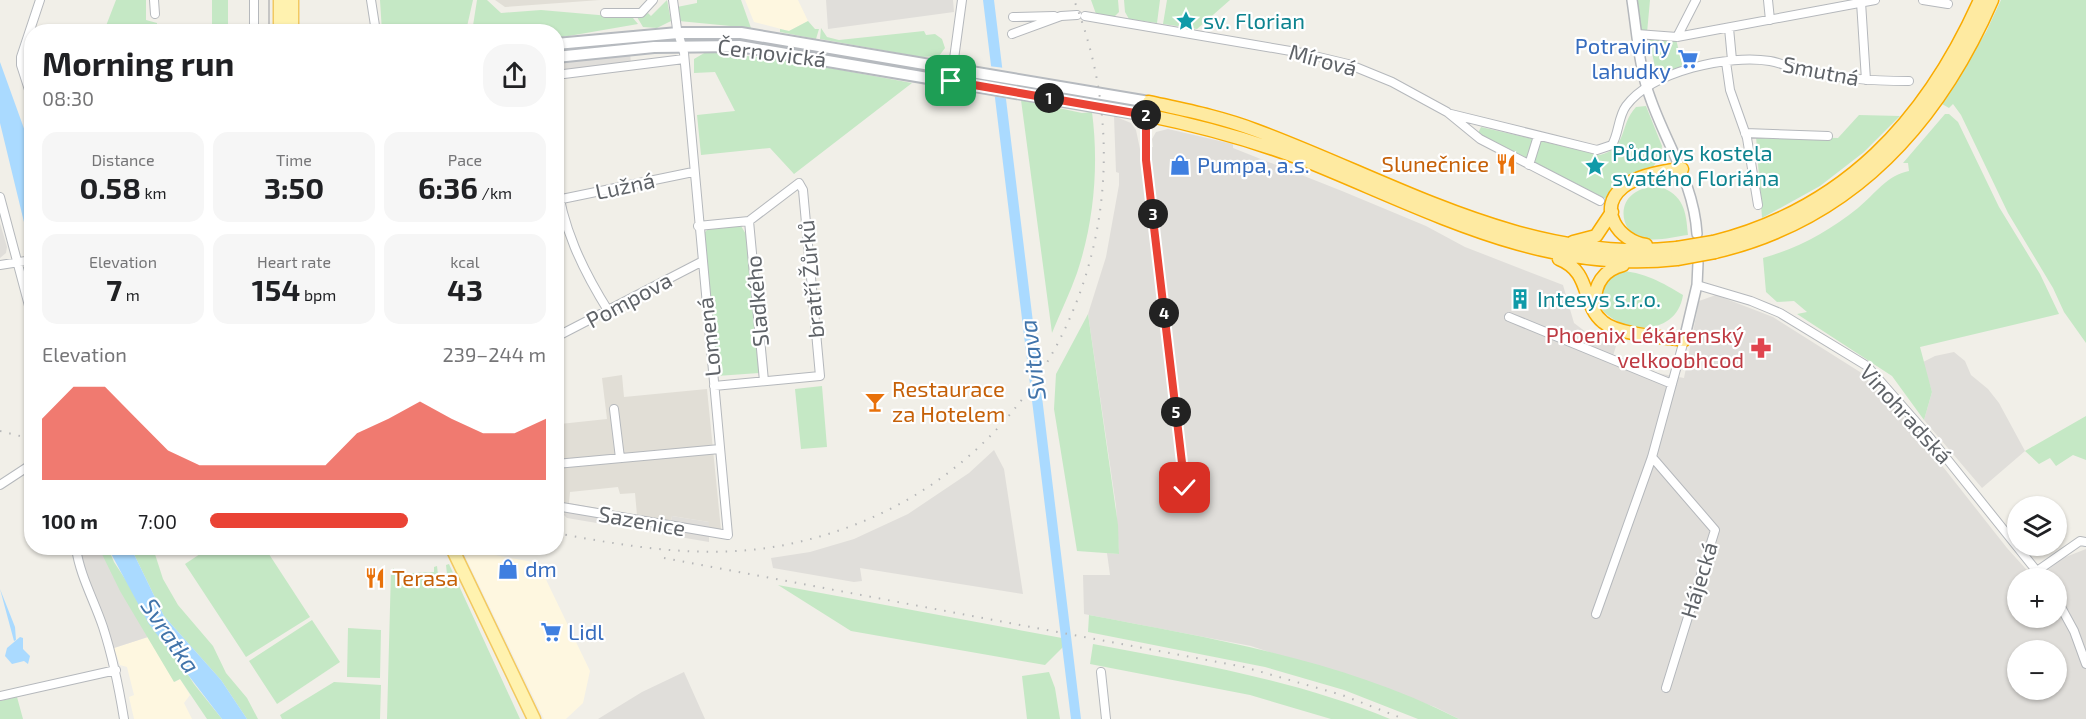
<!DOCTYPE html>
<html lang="en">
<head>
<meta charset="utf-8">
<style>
	:root { --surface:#fff; --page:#f6f6f6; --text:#202124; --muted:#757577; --accent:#ea4335 }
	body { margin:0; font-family:"Exo 2",sans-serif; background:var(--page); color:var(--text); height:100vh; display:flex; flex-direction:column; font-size:22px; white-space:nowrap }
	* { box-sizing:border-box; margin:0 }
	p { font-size:20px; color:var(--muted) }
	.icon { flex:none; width:33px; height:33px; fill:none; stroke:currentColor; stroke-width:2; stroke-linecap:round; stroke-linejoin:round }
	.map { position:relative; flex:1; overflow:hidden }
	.details { position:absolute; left:24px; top:24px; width:540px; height:531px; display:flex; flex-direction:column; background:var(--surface); border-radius:24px; box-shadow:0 2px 4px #0004 }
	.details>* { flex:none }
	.controls { position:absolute; left:2007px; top:496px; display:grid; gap:12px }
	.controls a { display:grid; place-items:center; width:60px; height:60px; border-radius:50%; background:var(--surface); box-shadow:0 2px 4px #0004; font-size:30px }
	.pin { position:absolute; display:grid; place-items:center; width:51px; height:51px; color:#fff; margin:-26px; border-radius:12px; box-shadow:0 3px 9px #0006 }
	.km { position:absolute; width:30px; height:30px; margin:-15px; border-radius:50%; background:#222; color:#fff; font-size:16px; line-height:30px; text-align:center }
	.round { display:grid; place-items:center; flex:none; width:63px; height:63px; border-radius:24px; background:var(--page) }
	.overview { display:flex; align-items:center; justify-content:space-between; height:102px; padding:0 18px }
	h1 { font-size:33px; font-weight:700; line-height:45px }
	.figures { display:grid; grid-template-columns:repeat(3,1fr); gap:9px; height:102px; padding:6px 18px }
	.figures div { display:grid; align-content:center; border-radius:15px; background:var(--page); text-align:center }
	.figures b { font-size:30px; font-weight:700 }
	.figures small { font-size:16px; font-weight:400 }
	.figures p { font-size:16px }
	.chart { height:168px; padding:12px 18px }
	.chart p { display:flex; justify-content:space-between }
	.chart svg { width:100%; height:108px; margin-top:6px; fill:var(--accent); opacity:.7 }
	ul { padding:0 18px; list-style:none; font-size:20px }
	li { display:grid; grid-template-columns:96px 72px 1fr; align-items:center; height:45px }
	li i { height:15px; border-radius:8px; background:var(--accent) }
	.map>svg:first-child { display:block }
	.commercial { fill:#fef7e0 }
	.industrial { fill:#e0deda; fill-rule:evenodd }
	.education { fill:#e1ded6 }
	.green { fill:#c5e8c5 }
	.water { fill:#aadaff }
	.pier { fill:#f1efe8 }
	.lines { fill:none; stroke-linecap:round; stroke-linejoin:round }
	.minor-casing { stroke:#b5b8bc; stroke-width:10 }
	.tertiary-casing { stroke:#b5b8bc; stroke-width:12 }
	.secondary-casing { stroke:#b6babf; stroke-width:14 }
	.primary-casing { stroke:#f2c960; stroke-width:15 }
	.trunk-casing { stroke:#f9ab00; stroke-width:15 }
	.minor { stroke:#fff; stroke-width:8 }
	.tertiary { stroke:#fff; stroke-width:9 }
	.secondary { stroke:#fff; stroke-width:10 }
	.primary { stroke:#fff2af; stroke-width:12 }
	.trunk { stroke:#feeaa1; stroke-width:12 }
	.tram { stroke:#b6b7b8; stroke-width:1.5 }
	.rail { stroke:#b6b7b8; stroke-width:2; stroke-dasharray:1.5 8; stroke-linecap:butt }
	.trunk-bridge-casing { stroke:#f9ab00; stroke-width:15; stroke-linecap:butt }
	.trunk-bridge { stroke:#feeaa1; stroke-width:12 }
	.route-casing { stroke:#fff; stroke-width:12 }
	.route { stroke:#ea4335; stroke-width:8 }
	.labels { text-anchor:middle; stroke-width:4.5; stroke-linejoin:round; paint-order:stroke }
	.culture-label { font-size:22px; fill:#0d838f; stroke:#fff; text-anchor:start }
	.shop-label { font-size:22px; fill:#366cbe; stroke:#fff; text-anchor:start }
	.street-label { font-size:22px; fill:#5f6368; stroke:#fff }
	.food-label { font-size:22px; fill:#c56008; stroke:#fff; text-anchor:start }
	.health-label { font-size:22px; fill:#be3a42; stroke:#fff; text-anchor:end }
	.water-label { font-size:24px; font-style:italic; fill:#4174aa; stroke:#fff }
</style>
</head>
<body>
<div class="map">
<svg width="2086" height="719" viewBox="0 0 2086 719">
	<rect width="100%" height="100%" fill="#f1efe8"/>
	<path class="commercial" d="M745 0H798L808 21 789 31 754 22Z
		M473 551 538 563 590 671 583 703 566 719H544L465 556Z
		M148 637 175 682 180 679 190 695 184 703 192 719H134L129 697 134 695 127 667 120 665 114 648Z"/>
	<path class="industrial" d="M826 0H953L954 12 828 29Z
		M630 53 631 63 557 72V61Z
		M1114 116 1131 123 1136 130 1140 149 1153 147 1152 139 1156 132 1168 129 1233 144V148L1342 191 1426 226 1465 247 1563 285 1574 323 1595 339 1616 346 1613 356 1657 373 1684 378 1699 301 1716 295 1773 317 1860 372 1906 420 2007 548 2035 579H2018V618H2056V579H2036L2063 558 2086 549V719H1459L1435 707 1251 646 1084 614 1083 575H1110L1107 553 1119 554 1116 506 1088 314 1106 257 1119 185V173L1116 172ZM2018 651H2056V690H2018Z
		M0 223 7 247 6 253 0 258Z
		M1954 352 1965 361 1971 375 1988 389 1999 403 2025 451 1982 488 1924 420 1932 392 1923 362 1935 356Z
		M994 450 1004 469 1023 594 860 568 862 581 854 582 773 568 771 558 810 552 854 539 908 514 969 473Z
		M569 503 671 521 672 516 709 522V542L567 518 563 514 568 512Z
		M80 548H99L148 637 114 648 84 571Z
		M684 672 705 719H598L642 692Z"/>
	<path class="education" d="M495 0H600L505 7Z
		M622 375 624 397 707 389 721 530 709 528V522L672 516 671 521 637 515 635 493 620 494 618 487 570 492 569 503 557 502V411L560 424 607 419 602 378Z"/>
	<path class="green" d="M116 0H146V20L157 23V31H104Z
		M212 0H228V31H207L212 24Z
		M380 0H473L466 31 382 32Z
		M477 0H487L501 13 541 10 633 18 638 24 557 38 556 32H472Z
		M667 0 671 21 657 28 643 27 637 17 648 13 651 16Z
		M697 0H741L751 28 679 21 677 7 697 3Z
		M1091 0H1118L1119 12 1114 17 1096 14Z
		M1124 0H1160L1157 23 1129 19 1125 12Z
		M1167 0H1230L1197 29 1163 24Z
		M1634 0H1650L1647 33 1639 28Z
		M2001 0H2086V343L2064 312 2053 288 2008 213 1961 115 1953 104 1949 108 1942 104 1986 32Z
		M808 21 815 29H819L816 39 780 32V29L789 31Z
		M821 28 827 37 839 40 924 31 926 35 935 34 942 39 945 48 939 56 921 57 820 39Z
		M1649 38 1676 39 1683 68 1656 72Z
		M650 39 651 44 557 53 556 48Z
		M698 40 748 42 855 56 937 71 850 57Z
		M706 52 786 60 912 83 794 174 770 148 701 155 697 115 735 111 715 72 694 73V59Z
		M969 76 1130 103 1132 106 1130 108 967 80Z
		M1021 100 1082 113 1092 112C1099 165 1094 222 1077 273 1070 293 1060 313 1052 333Z
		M1646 106 1662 146 1660 157 1653 167 1618 183 1608 200 1478 133 1481 127 1600 155C1628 148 1619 125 1636 107Z
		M1945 114H1949L1958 122 1999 207 2040 274 2059 314 1920 347 1932 392 1924 420 1892 376 1797 314 1807 312 1794 301 1777 302 1766 292 1763 258C1799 248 1829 231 1858 208 1875 194 1887 175 1909 171L1908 163H1903Z
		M1859 115 1900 116 1864 152 1820 186 1762 218 1756 136 1838 138Z
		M1659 186C1684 196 1686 210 1688 235 1673 237 1656 242 1642 238 1622 233 1617 206 1633 194 1641 188 1650 187 1659 186Z
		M741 226 747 236 759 373 717 376 703 234 708 229Z
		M1618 271C1643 271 1663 283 1683 295 1677 337 1621 336 1599 306L1601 283Z
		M1088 314 1118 525 1119 554 1077 551 1054 409 1056 374Z
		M822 386 827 447 801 449 795 389Z
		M2086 416V460L2073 455 2056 466 2050 458 2039 464 2025 451Z
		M99 548H108L114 562 194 684 222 719H207L180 679 174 682 120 591Z
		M131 548H153L163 579 178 605 213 646 226 673 247 698 258 719H247L221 680 164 616Z
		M209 548H265L310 617 246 657 185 564Z
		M449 564 520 719H387L391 570 394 568V574L434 572V567L437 566 438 575 447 574 446 565Z
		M778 585 1062 638 1063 647 1045 665 851 631Z
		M1089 615C1215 639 1343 660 1459 719H1418L1344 690 1265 667 1088 632Z
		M312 620 340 662 277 704 249 661Z
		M348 628 381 630 380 678 347 677Z
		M1093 644C1194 663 1295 680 1390 719H1331L1250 695 1090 664Z
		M1049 672 1055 688 1060 719H1027L1022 676Z
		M334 682 381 685 380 719H282L280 715Z
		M17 697 23 719H0V701Z"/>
	<path class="water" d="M983 0H994L1081 719H1071Z
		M0 62 31 148V251L0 123Z
		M108 548H131L164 616 221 680 247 719H222L149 624Z
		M0 589 15 627 16 640 14 641Z
		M20 637 23 638V649L30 656 28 664 24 661 12 664 5 656 7 648Z"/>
	<path class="pier" d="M988 66 1005 68 1009 99 992 96Z
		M1042 366 1043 375 1028 397 1027 388Z"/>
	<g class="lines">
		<g class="minor-casing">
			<path id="minor" d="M154 0 155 14
				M371 0 376 32
				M1768 0 1770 20
				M1923 0 1948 4
				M1861 2 1866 80
				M605 13H641L653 0
				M1085 16 1302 53 1348 64 1392 82 1447 112 1480 139 1600 201
				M1013 17 1054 16
				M1729 28 1732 60
				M254 32V0
				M1012 34 1061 16 1077 15
				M1637 34 1677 37 1875 0
				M1677 37 1696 0
				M1726 62 1730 90 1747 138 1758 205
				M556 75 684 59
				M951 81 962 0
				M32 99 21 65V57L40 0
				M1147 111 1145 133 1146 160 1185 488
				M1451 114 1597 150 1612 145C1619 133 1618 117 1626 106 1652 71 1729 54 1770 61 1782 63 1793 69 1805 71 1839 79 1874 81 1909 81
				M1745 133 1828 136
				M1529 165 1538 136
				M556 176C562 227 582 269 609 312
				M0 197 32 317
				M557 200 693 172
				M749 221 764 381
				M698 226 749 221 799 183 803 190 820 376 714 386
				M0 265 32 260
				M1697 285 1751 301 1780 313 1867 366 1931 439 2043 579
				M1509 317 1672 384
				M556 337 701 262
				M614 409 620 458
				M1652 457 1715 530 1666 688
				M556 464 720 449
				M0 485 32 464
				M556 506 728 535 684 53 677 29 673 0
				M76 548C80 576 94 600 103 627 113 658 119 688 124 719
				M2037 571 2080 541 2086 542
				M2056 598 2074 631 2086 664
				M1596 614 1652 457 1684 340
				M1101 672 1106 719
				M0 696 116 670"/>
		</g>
		<g class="tertiary-casing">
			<path id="tertiary" d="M1632 0C1637 33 1639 69 1651 100 1667 145 1694 184 1697 234
				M1684 340 1697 285 1698 263"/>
		</g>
		<g class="secondary-casing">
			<path id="secondary" d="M556 44 678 33H741L1149 102
				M556 57 654 47 739 46 1146 115"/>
		</g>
		<g class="primary-casing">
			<path id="primary" d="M280 0V32
				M292 0V32
				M452 548 534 719"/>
		</g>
		<g class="trunk-casing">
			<path id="trunk" d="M1149 102C1185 110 1221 117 1255 130 1391 180 1527 265 1677 248
				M1146 115C1200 126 1252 140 1304 160 1424 208 1543 275 1677 259
				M1573 242 1596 236 1612 212
				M1713 242C1844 209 1926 121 1980 0
				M1646 245C1619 241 1596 209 1623 187 1638 175 1663 171 1682 169
				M1715 252C1851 220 1938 124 1992 0
				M1559 259C1592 272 1581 304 1603 322 1618 335 1664 337 1684 340
				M1595 305C1594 285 1603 270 1623 265"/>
		</g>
		<use href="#minor" class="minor"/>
		<use href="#tertiary" class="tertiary"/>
		<use href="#secondary" class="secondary"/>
		<use href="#primary" class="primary"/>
		<use href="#trunk" class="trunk"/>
		<path class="tram" d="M269 0V32"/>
		<path class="rail" d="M0 431 32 439
			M556 533C636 548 714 561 794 543 1041 489 1165 230 1074 0
			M664 558 1244 667 1342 695 1404 719"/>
		<g class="trunk-bridge-casing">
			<path id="trunk-bridge" d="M1677 248 1713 242
				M1677 259 1715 252"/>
		</g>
		<use href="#trunk-bridge" class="trunk-bridge"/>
	</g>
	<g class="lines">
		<g class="route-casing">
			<path id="route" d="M951 81 1146 115V160L1185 488"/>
		</g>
		<use href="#route" class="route"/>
	</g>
	<defs>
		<g id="sight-bare" transform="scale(1.62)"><path d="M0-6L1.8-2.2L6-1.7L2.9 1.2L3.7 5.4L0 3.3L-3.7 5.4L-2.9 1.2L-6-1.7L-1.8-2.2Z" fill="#0f9aa8" stroke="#fff" stroke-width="2.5" paint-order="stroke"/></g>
		<g id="supermarket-bare" transform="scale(1.62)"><path d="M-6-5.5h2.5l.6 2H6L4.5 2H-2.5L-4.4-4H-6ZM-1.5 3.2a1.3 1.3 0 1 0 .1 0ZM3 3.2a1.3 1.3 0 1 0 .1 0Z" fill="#3f7fe0" stroke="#fff" stroke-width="2.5" paint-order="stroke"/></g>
		<g id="restaurant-bare" transform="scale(1.62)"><path d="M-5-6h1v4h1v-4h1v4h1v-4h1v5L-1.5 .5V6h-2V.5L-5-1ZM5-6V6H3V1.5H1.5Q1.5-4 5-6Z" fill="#e8710a" stroke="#fff" stroke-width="2.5" paint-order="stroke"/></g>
		<g id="shop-bare" transform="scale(1.62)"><path d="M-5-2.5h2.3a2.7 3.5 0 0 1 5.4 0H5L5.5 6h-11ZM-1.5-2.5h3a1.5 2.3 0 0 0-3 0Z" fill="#3f7fe0" stroke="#fff" stroke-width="2.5" paint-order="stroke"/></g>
		<g id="building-bare" transform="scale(1.62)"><path d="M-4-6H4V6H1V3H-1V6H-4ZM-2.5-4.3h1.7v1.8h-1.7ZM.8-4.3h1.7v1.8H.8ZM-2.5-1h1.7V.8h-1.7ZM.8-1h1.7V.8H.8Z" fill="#0f9aa8" stroke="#fff" stroke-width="2.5" paint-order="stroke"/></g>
		<g id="pharmacy-bare" transform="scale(1.62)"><path d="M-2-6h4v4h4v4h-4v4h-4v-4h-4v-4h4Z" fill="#e0444e" stroke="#fff" stroke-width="2.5" paint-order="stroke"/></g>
		<g id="bar-bare" transform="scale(1.62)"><path d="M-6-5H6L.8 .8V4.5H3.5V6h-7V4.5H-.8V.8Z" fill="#e8710a" stroke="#fff" stroke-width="2.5" paint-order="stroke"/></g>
	</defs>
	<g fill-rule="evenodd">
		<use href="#sight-bare" x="1186" y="21"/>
		<use href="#supermarket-bare" x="1688" y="59"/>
		<use href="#restaurant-bare" x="1506" y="164"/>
		<use href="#shop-bare" x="1180" y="165"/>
		<use href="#sight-bare" x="1595" y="166"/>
		<use href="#building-bare" x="1520" y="299"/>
		<use href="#pharmacy-bare" x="1761" y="348"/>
		<use href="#bar-bare" x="875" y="402"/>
		<use href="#shop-bare" x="508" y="569"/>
		<use href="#restaurant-bare" x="375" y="578"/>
		<use href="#supermarket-bare" x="551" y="632"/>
	</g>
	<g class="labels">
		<g class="culture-label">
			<text x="1203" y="29">sv. Florian</text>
			<text x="1612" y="161">Půdorys kostela<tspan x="1612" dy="25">svatého Floriána</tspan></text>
			<text x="1537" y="307">Intesys s.r.o.</text>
		</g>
		<g class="shop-label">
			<text x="1671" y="54" text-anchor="end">Potraviny<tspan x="1671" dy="25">lahudky</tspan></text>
			<text x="1197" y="173">Pumpa, a.s.</text>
			<text x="525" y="577">dm</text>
			<text x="568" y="640">Lidl</text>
		</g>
		<g class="street-label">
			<text transform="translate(772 53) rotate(7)" y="8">Černovická</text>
			<text transform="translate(1323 60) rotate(15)" y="8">Mírová</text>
			<text transform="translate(1821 71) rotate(11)" y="8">Smutná</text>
			<text transform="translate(625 186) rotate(-12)" y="8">Lužná</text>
			<text transform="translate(811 279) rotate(-95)" y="8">bratří Žůrků</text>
			<text transform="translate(629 300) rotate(-28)" y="8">Pompova</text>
			<text transform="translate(757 301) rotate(-95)" y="8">Sladkého</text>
			<text transform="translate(709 337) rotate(-96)" y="8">Lomená</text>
			<text transform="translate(1906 414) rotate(48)" y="8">Vinohradská</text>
			<text transform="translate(642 521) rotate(10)" y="8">Sazenice</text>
			<text transform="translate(1699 580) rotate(-73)" y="8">Hájecká</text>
		</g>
		<g class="food-label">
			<text x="1489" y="172" text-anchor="end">Slunečnice</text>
			<text x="892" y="397">Restaurace<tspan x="892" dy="25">za Hotelem</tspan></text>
			<text x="392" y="586">Terasa</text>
		</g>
		<g class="health-label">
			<text x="1744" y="343">Phoenix Lékárenský<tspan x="1744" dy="25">velkoobhcod</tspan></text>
		</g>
		<g class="water-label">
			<text transform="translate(1033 360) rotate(-97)" y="8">Svitava</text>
			<text transform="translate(170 636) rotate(56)" y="8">Svratka</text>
		</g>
	</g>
</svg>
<div class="controls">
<a><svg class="icon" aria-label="layers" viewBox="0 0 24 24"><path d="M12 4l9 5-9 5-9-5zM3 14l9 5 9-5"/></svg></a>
<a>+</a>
<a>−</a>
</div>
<div class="pin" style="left:951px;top:81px;background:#1e9e55"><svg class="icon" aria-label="arrive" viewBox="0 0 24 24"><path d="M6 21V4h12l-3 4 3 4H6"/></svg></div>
<div class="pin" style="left:1185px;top:488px;background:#d93025"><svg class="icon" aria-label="check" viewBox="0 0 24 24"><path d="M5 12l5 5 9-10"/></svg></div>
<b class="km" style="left:1049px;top:98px">1</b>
<b class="km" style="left:1146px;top:115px">2</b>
<b class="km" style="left:1153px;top:214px">3</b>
<b class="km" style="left:1164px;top:313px">4</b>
<b class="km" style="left:1176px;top:412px">5</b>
<section class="details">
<div class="overview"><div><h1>Morning run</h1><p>08:30</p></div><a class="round"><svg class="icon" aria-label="share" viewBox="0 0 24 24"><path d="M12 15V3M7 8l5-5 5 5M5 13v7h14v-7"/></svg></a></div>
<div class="figures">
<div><p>Distance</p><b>0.58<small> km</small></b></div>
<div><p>Time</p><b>3:50</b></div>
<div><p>Pace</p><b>6:36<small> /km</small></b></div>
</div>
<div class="figures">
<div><p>Elevation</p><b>7<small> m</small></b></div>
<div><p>Heart rate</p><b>154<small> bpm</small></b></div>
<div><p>kcal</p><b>43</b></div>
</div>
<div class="chart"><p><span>Elevation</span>239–244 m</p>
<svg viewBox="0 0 160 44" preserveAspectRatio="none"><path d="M0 44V19L10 6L20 6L30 19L40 32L50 38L60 38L70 38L80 38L90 38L100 25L110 19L120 12L130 19L140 25L150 25L160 19V44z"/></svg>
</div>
<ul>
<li><b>100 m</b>7:00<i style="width:59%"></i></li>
</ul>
</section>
</div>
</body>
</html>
